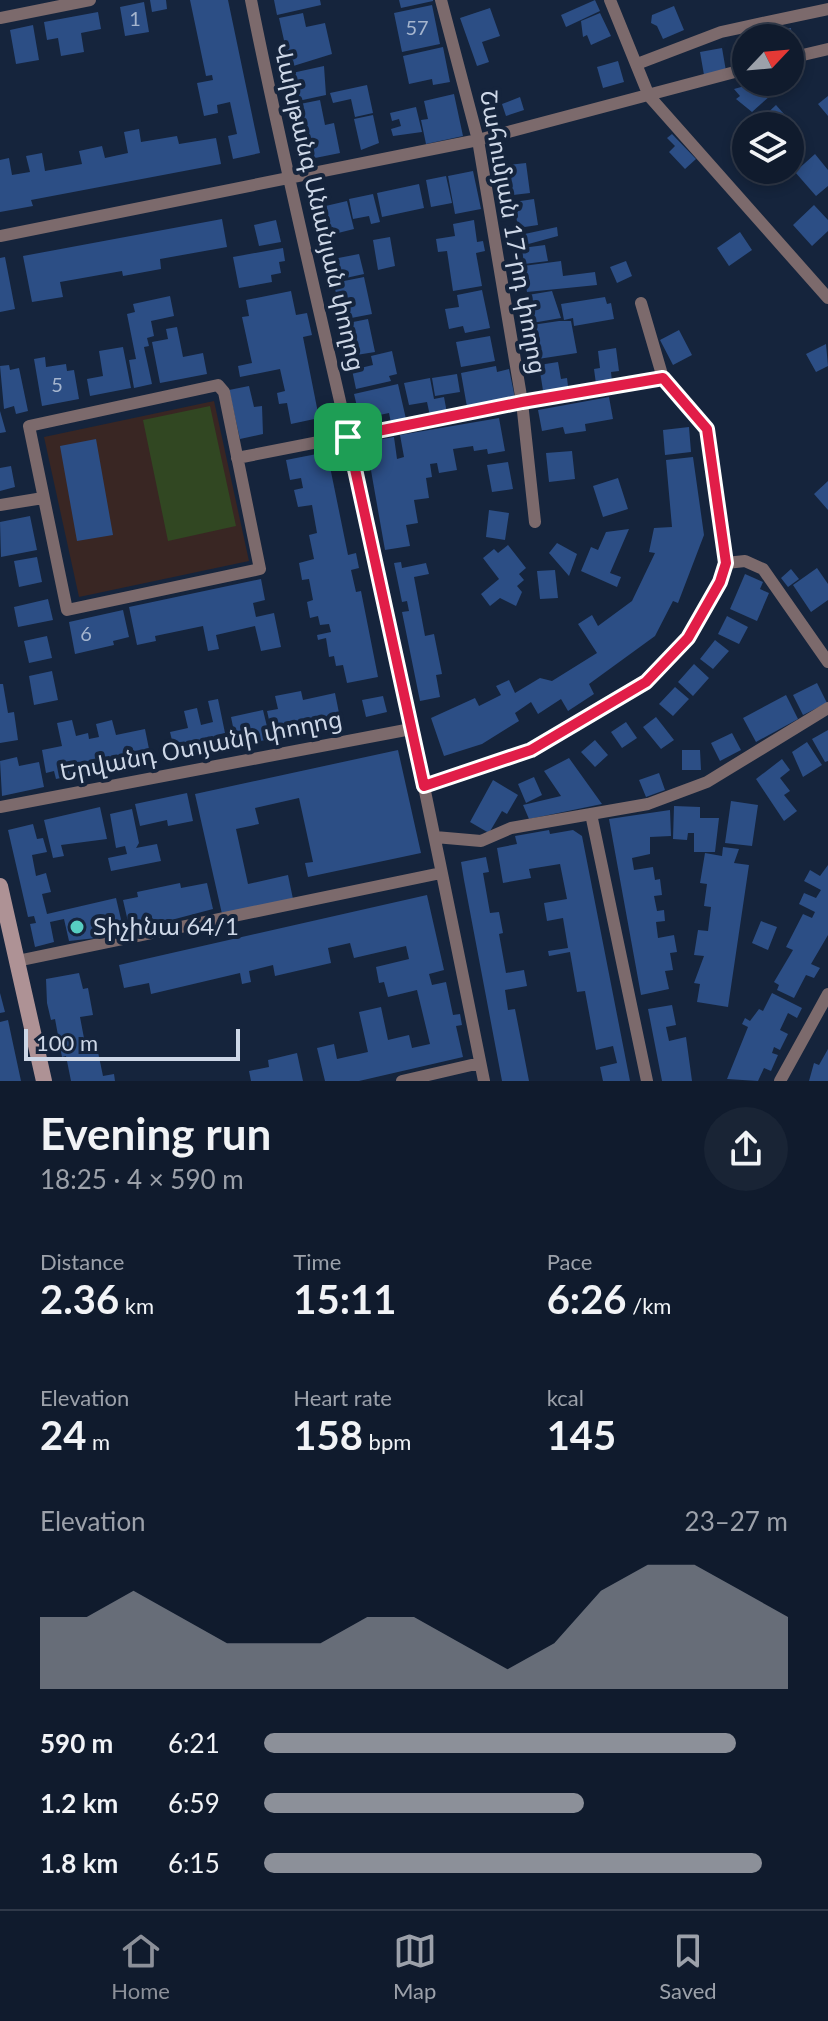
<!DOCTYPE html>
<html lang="en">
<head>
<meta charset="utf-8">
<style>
	:root { --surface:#101b2d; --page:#192435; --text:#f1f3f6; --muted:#9ca1aa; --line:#303949; --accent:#8c9099 }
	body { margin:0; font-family:Lato,"Noto Sans Armenian",sans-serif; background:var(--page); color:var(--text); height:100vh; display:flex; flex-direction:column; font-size:30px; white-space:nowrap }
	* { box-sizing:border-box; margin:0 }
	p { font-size:26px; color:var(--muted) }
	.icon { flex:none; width:44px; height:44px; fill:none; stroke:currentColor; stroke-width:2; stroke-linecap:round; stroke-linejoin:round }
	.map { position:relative; height:1081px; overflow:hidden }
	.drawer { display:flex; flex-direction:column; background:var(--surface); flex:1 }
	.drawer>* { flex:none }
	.needle { width:52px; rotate:64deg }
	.controls { position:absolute; left:732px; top:24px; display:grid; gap:16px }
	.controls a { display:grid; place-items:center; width:72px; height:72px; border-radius:50%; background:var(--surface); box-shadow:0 4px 12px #0003,0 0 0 2px var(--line); font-size:40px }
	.scale { position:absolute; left:24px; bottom:20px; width:216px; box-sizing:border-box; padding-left:8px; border:4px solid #cdd7e7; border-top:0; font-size:22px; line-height:28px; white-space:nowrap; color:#cdd7e7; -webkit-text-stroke:6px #15243c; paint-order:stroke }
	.pin { position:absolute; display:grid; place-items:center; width:68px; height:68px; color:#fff; margin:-34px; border-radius:16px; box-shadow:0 4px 12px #0006 }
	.round { display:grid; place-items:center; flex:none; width:84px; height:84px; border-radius:42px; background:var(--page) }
	.summary { display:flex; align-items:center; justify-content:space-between; height:136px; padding:0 40px }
	h1 { font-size:44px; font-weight:700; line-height:60px }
	.metrics { display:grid; grid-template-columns:repeat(3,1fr); gap:12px; height:136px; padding:8px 40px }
	.metrics div { display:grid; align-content:center }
	.metrics b { font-size:40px; font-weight:700 }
	.metrics small { font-size:22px; font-weight:400 }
	.metrics p { font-size:22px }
	.chart { height:224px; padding:16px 40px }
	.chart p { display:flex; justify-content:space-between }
	.chart svg { width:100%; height:144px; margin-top:8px; fill:var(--accent); opacity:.7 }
	ul { padding:0 40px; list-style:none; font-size:26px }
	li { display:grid; grid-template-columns:128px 96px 1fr; align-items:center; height:60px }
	li i { height:20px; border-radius:10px; background:var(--accent) }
	.menu { display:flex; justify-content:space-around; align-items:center; height:112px; border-top:2px solid var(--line); background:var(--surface); font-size:22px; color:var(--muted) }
	.menu a { display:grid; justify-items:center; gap:4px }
	.menu .selected { color:var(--accent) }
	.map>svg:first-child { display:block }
	.education { fill:#392623 }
	.green { fill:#314722 }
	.building { fill:#2c4e85 }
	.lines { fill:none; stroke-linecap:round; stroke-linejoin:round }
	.street { stroke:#7c6a6c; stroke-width:12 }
	.secondary { stroke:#ae9295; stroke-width:16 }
	.route-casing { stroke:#fff; stroke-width:16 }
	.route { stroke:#e11d48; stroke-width:10 }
	.poi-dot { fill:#57cec2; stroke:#15243c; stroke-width:3 }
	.labels { text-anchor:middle; stroke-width:8; stroke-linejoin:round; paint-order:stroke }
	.number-label { font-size:20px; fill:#a5b5ce }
	.street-label { font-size:24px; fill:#cdd7e7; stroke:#15243c }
	.poi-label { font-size:24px; fill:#cdd7e7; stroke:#15243c; text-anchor:start }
</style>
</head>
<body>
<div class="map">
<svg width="828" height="1081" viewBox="0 0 828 1081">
	<rect width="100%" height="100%" fill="#15243c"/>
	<path class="education" d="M214 401 249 561 79 597 44 437Z"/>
	<path class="green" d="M210 406 236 526 168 541 143 420Z"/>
	<path class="building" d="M150 0H166L167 9 152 12Z
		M190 0H228L260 153 233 159 228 136 237 134 230 102 217 105 218 113 204 116 197 83 213 80 212 75 206 76Z
		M274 0H320L321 5 277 15Z
		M399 0H433V1L401 8Z
		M595 0 600 11 566 27 561 15Z
		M144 2 149 32 125 36 120 7Z
		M432 5 440 44 402 52 394 13Z
		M674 6 684 30 663 39 657 26 651 23 652 15Z
		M490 8 500 36 482 42 489 62 477 66 460 18Z
		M98 12 101 29 81 33 84 52 61 56 58 38 47 40 44 22Z
		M303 13 306 27 325 23 332 54 290 67 279 18Z
		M600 13 611 36 591 45 587 35 583 37 581 21Z
		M33 25 39 60 16 64 10 30Z
		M791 28 792 38H762L761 32Z
		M443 47 450 82 433 85 432 79 409 84 403 56Z
		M722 48 726 71 704 75 700 52Z
		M618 61 624 82 603 88 597 67Z
		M324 66 326 95 298 101 292 73Z
		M759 82 770 96 752 112 736 99 740 96 734 89Z
		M367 85 373 113 355 117 351 99 333 103 330 93Z
		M454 94 463 136 426 144 421 120 428 119 424 101Z
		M828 96V116L818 104Z
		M520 97 524 110 506 116 502 104Z
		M320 100 325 125 334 123 340 153 310 159 300 104Z
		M776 105 792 123 789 126H764L761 119Z
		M416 107 422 132 393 136 391 129 401 126 399 119 392 121 390 113Z
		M373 115 379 143 361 150 354 119Z
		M139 129 141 142 177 136 179 144 216 138 221 164 31 200 33 206 0 212V160L9 158 12 175 30 172 26 156 42 153 45 171 82 164 79 151 102 146 105 158 128 153 124 132Z
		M672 134 696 159 685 169 669 152 675 146 667 138Z
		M815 154 828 170V186L816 196 795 172Z
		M526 163 530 193 513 195 508 165Z
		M473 171 481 209 455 214 448 176Z
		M446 176 452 203 431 207 426 180Z
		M419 184 424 208 382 217 377 193Z
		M373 194 380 222 371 224 369 216 353 219 349 199Z
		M534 199 538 225 518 228 514 202Z
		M347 201 354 229 334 234 333 227 322 230 317 208Z
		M814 205 828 220V231L812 246 793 225Z
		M222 219 227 247 160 259 161 269 123 276 122 271 60 282 63 297 32 302 23 256Z
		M276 220 281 242 259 246 254 225Z
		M474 220 477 242 483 241 485 251 476 253 482 286 453 291 447 251 438 252 436 239 455 236 453 224Z
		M557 227 558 236 521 246 520 235Z
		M740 232 752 250 729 266 717 248Z
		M390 237 395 266 378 270 373 240Z
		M545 245 548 261 524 264 522 248Z
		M283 248 285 261 279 262 281 273 271 275 272 282 239 288 233 257Z
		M359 254 364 274 332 281 328 260Z
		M5 257 15 309 0 312V258Z
		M561 261 563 276 595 272 597 285 527 292 523 266Z
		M626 261 632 276 617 283 610 267Z
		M364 277 372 314 341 320 334 283Z
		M482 290 490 328 465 333 463 326 449 329 445 309 459 307 457 295Z
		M291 291 296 315 307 313 312 335 303 337 319 418 291 424 287 403 279 404 277 393 285 391 280 369 240 377 238 366 252 363 242 317 249 316 246 300Z
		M552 291 561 318 532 323 528 295Z
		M170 296 174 316 151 321 154 336 147 338 149 346 144 347 152 384 134 388 129 360 136 359 127 314 135 312 133 304Z
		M605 297 607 304 611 303 614 319 574 326 573 318 564 320 561 304Z
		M368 319 375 352 350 356 343 324Z
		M559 321H571L577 353 538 359 532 325Z
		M177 327 183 357 203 353 207 374 160 383 152 342 168 339 166 329Z
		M679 330 692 355 673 365 660 340Z
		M490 336 495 361 461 367 456 342Z
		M826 344 828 366 816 372 806 354Z
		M123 347 131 388 90 396 87 379 103 376 99 351Z
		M616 348 619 371 611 372 612 382 596 384 594 369 600 368 598 351Z
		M392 351 397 374 389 376 391 381 356 389 352 370 373 365 371 356Z
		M45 357 46 367 66 364 67 371 74 370 79 399 42 406 34 359Z
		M558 362 561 379 567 378 569 394 544 397 539 365Z
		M9 365 10 370 19 368 28 411 16 414 14 406 4 409 0 366Z
		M496 366 497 372 509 369 515 398 467 407 461 373Z
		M457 374 460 392 435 396 432 378Z
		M430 378 434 399 444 397 447 413 430 416 427 402 409 405 404 383Z
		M398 384 406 419 391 423 389 413 360 419 354 394Z
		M249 386 254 407 262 406 263 434 240 439 229 390Z
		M609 397 613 419 585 424 586 431 565 434 563 427 542 431 538 410Z
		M0 411 6 432 0 433Z
		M499 418 505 451 488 454 487 449 474 451 473 446 453 449 457 470 439 473 437 463 430 464 432 477 426 478 429 498 414 500 418 523 406 525 410 546 385 550 366 442 394 437 397 459 404 457 400 435Z
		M689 427 691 452 665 455 663 430Z
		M96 439 113 535 77 541 60 446Z
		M572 451 575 479 549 482 546 453Z
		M327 452 348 555 356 553 359 568 351 570 356 592 361 591 378 677 347 683 343 665 336 666 334 656 329 657 326 638 318 640 317 635 331 632 329 624 320 625 318 616 310 618 307 602 313 600 309 579 302 580 299 563 314 559 309 535 317 533 312 505 298 507 294 490 303 488 301 478 290 480 286 460Z
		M693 457 704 535 678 603 673 601 655 636 589 684 594 694 568 711 561 699 538 714 531 702 515 713 519 721 482 744 444 756 431 718 475 698 479 706 501 695 496 686 509 680 515 693 540 678 552 681 597 653 578 624 592 615 598 626 632 601 655 553 649 552 654 528 672 527 666 460Z
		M508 462 513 489 492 492 487 465Z
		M11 466 15 487 0 491V468Z
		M618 478 628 509 603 517 593 486Z
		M828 481V510L814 494Z
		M489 510 509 513 505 540 486 537Z
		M30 516 37 550 1 557 0 522Z
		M629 529 610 573 621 577 617 587 581 571 591 547 598 550 606 532Z
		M557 543 577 554 569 576 549 553Z
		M508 545 526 568 519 574 524 580 517 586 522 592 516 606 500 598 490 606 481 594 499 579 483 558 494 549 498 553Z
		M37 557 42 582 19 587 14 561Z
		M401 562 402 568 426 563 429 574 414 577 425 636 434 634 442 674 436 675 440 697 420 701 402 612 409 611 407 601 402 602 394 563Z
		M817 568 828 584V600L811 612 793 585Z
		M791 569 799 579 788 587 781 578Z
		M555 570 558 598 540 599 537 571Z
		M745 574 763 582 760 589 769 593 757 621 730 609Z
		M261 579 265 600 253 603 256 617 274 613 281 647 261 651 255 626 216 635 219 649 208 651 203 626 155 636 156 641 137 645 129 607Z
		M48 599 53 620 18 627 14 607Z
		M123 610 129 637 113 641 114 645 75 654 69 622Z
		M727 616 748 627 739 644 718 634Z
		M47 636 52 658 29 663 24 641Z
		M715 640 729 651 713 669 700 659Z
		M694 664 709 678 693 696 678 682Z
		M52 671 58 700 34 705 29 676Z
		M817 683 827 703 803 715 793 695Z
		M0 684H3L8 713 14 712 18 740 0 743Z
		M675 687 689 699 673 716 659 704Z
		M301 691 303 700 335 693 341 723 283 736V731L272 733 267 711 278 709 275 696Z
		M786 695 798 719 756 742 743 718Z
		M383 696 387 712 366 717 362 700Z
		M218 699 225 733 216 735 218 743 175 753 170 732 188 728 184 711 197 708 201 725 213 722 208 701Z
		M263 710 270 739 237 746 231 717Z
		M656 717 674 740 661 749 643 727Z
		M72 720 76 736 88 733 89 739 99 737 96 724 112 720 116 735 145 729 151 759 56 779 54 771 46 773 42 750 62 746 57 723Z
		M626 722 637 738 622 748 611 732Z
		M828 730V761L825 762 812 739Z
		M732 733 741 750 720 761 711 743Z
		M595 740 608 755 595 767 581 752Z
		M807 742 822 765 803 777 792 752Z
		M398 750 421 853 308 877 305 863 313 862 299 798 255 808 259 824 236 829 248 884 288 875 293 899 222 914 195 794Z
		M682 750H700L701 770H682Z
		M17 757 19 766 39 762 44 787 2 796 0 761Z
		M569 758 602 804 529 819 523 805 561 796 544 771Z
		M782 759 790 770 780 778 790 791 784 795 797 811 784 821 756 779Z
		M659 773 665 790 646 797 639 780Z
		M534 777 542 795 526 803 518 784Z
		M493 780 518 795 507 814 502 811 489 833 470 822Z
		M187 793 193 821 168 826 167 820 140 826 135 804Z
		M731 801 758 805 752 846 725 843Z
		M674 806 700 807V818H719L715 852H694V833H688L687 840 673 839Z
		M100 807 107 839 61 845 64 856 53 858 44 820Z
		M132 809 139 843 136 848 157 844 161 861 111 871 108 858 127 854 125 846 116 848 110 814Z
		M670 810 671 836 650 837V854L632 858 634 870 653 867 655 880 660 879 662 895 654 896 657 911 664 910 665 921 656 922 658 938 674 935 677 952 670 953 673 970 665 971 669 989 641 995 609 819Z
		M33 824 37 839 43 838 47 852 32 855 36 876 46 873 51 892 42 894 47 914 116 898 123 928 104 932 105 937 69 941 64 919 50 922 54 942 35 947 30 924 36 923 34 916 28 917 8 830Z
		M549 830 550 834 573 830 582 836 630 1081H603L600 1067 617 1063 613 1046 596 1050 585 991 577 992 570 952 549 956 548 951 568 948 563 918 547 921 544 903 567 899 560 864 529 869 531 878 503 883 497 848 517 844 515 836Z
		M723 847 739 849 734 863 749 865 728 1007 697 1002 700 984 694 983 704 956 694 955 698 930 708 931 711 907 704 906 707 884 700 883 705 853 722 856Z
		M486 857 489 872 483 873 490 913 499 912 503 933 499 934 506 973 524 970 527 986 505 990 508 1010 515 1009 529 1081H502L464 880 461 862Z
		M828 865V935L811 964 820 968 814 978 806 975 794 998 777 990 779 985 774 982 793 950 786 947 803 914 812 918 815 912 799 904 804 893 816 898 821 890 804 881 810 870 820 876Z
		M180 883 181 888 207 883 213 909 141 928 140 923 129 926 123 900 138 897 137 892Z
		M427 895 444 970 429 974 432 985 446 982 453 1015 460 1014 462 1025 456 1026 463 1057 359 1081H325L317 1048 334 1044 337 1059 368 1052 359 1012 381 1007 388 1040 409 1035 412 1048 430 1044 417 990 388 997 384 982 379 983 376 967 409 959 406 946 354 958 350 943 328 948 331 963 275 976 273 965 249 971 251 982 242 984 240 973 151 994 149 983 124 988 119 965Z
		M761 921 777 927 768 950 752 943Z
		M79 973 83 989 88 988 93 1015 80 1017 87 1054 98 1052 103 1076 114 1074 115 1081H71L66 1056 62 1057 55 1019 51 1020 47 1003 46 979Z
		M0 993 5 1012 0 1013Z
		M772 993 802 1008 797 1018 788 1013 780 1030 788 1034 780 1050 774 1047 772 1053 778 1055 771 1071 764 1068 758 1081 727 1079 748 1027 742 1024 745 1018 750 1021 759 1009 763 1011Z
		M672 1005 676 1025 666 1027 669 1041 686 1037 692 1081H662L648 1009Z
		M8 1020 12 1039 21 1081H0V1022Z
		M828 1049V1081H809L814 1063 819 1065Z
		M297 1053 303 1081H251L249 1071 269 1067 268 1060Z"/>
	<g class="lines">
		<path class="street" d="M251 0C280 146 315 291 348 436 397 650 441 866 484 1081
			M441 0 478 140 522 402 535 522
			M610 0 649 96 828 298
			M0 18 90 0
			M790 58 828 49
			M637 64 721 32 828 9
			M0 236 478 140 746 69
			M218 385 224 392 260 569 67 610 29 426Z
			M237 458 522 402 663 378
			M0 505 43 498
			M726 563 745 561 763 569 828 662
			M424 786 531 750 646 682 688 638 720 582 726 563 707 429 663 378 641 303
			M0 807 411 729
			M591 814 647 1081
			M435 837 481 841 511 828 648 804 707 782 828 708
			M17 961 441 873
			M402 1081 480 1063
			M780 1081 828 994"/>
		<path class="secondary" d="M0 886 44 1081"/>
	</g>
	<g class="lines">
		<g class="route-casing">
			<path id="route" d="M663 378 707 429 726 563 720 582 688 638 646 682 531 750 424 786 348 437 522 402Z"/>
		</g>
		<use href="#route" class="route"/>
	</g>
	<circle class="poi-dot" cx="77" cy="927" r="8"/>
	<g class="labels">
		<g class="number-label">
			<text x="135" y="26">1</text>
			<text x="417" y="35">57</text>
			<text x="57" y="392">5</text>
			<text x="86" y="641">6</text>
		</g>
		<g class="street-label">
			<text transform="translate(319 207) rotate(77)" y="8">Վախթանգ Անանյան փողոց</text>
			<text transform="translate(513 232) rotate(80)" y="8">Շահումյան 17-րդ փողոց</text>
			<text transform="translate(201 746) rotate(-11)" y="8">Երվանդ Օտյանի փողոց</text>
		</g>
		<g class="poi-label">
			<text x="93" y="935">Տիչինա 64/1</text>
		</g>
	</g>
</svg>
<div class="controls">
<a><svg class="needle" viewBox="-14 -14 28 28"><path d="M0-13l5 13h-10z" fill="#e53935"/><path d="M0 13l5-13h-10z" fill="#9ca1aa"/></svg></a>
<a><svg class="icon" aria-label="layers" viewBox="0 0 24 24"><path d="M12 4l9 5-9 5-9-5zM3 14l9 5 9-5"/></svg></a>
</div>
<div class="scale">100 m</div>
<div class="pin" style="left:348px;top:437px;background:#1e9e55"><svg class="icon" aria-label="arrive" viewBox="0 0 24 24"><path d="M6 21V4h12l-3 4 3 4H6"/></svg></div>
</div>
<section class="drawer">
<div class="summary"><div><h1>Evening run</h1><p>18:25 · 4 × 590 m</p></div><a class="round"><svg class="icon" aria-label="share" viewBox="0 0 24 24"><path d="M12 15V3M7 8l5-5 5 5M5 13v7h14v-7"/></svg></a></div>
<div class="metrics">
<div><p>Distance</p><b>2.36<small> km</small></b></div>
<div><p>Time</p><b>15:11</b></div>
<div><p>Pace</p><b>6:26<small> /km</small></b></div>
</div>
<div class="metrics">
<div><p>Elevation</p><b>24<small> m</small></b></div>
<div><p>Heart rate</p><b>158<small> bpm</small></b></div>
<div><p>kcal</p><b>145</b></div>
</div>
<div class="chart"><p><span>Elevation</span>23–27 m</p>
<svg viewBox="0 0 160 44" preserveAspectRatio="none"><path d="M0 44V22L10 22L20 14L30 22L40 30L50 30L60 30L70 22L80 22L90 30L100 38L110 30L120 14L130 6L140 6L150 14L160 22V44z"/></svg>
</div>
<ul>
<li><b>590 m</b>6:21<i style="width:90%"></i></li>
<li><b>1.2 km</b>6:59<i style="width:61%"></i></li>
<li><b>1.8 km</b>6:15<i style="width:95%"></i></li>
</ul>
</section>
<nav class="menu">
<a class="selected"><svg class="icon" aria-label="home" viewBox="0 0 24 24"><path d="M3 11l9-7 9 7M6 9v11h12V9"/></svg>Home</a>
<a><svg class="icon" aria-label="map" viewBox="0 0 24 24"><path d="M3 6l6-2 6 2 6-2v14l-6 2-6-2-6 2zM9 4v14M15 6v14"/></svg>Map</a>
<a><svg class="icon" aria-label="saved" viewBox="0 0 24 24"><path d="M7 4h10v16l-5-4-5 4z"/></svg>Saved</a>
</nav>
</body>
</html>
